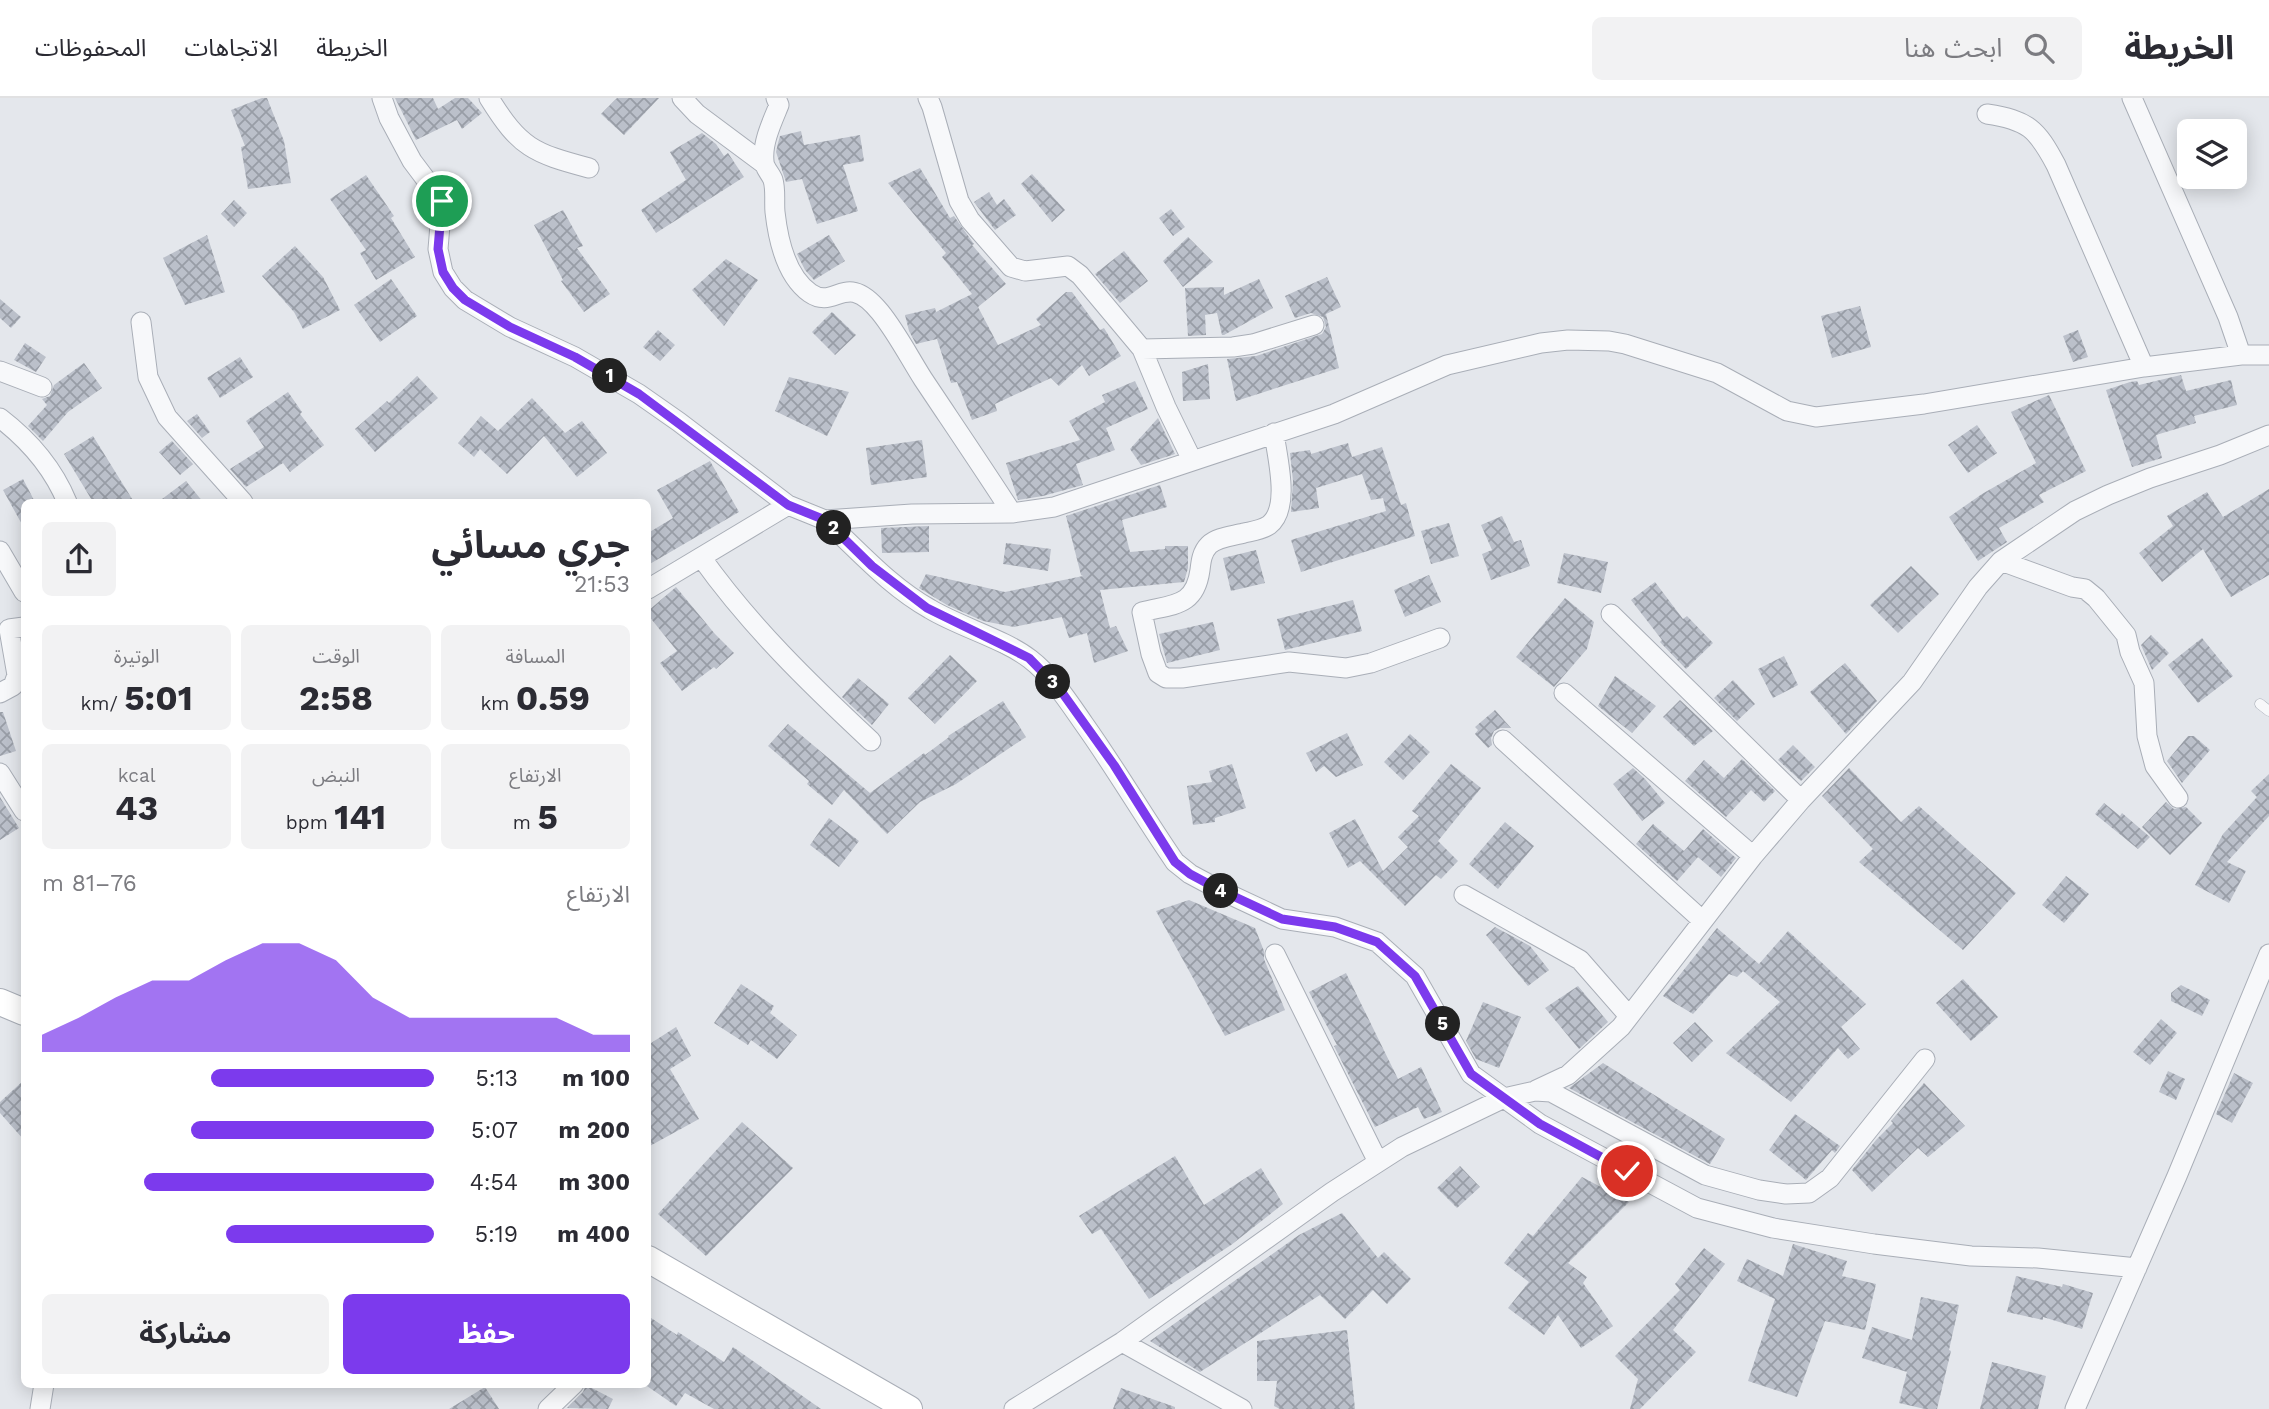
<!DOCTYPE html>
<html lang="ar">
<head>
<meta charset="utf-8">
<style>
	:root { --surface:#fff; --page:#f2f2f3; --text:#2b2b33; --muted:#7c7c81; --line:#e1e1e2; --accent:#7c3aed }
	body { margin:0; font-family:"Work Sans","Noto Sans Arabic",sans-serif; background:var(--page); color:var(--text); direction:rtl; height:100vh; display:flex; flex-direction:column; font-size:26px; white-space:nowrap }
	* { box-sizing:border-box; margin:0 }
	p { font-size:23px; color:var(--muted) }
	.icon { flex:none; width:38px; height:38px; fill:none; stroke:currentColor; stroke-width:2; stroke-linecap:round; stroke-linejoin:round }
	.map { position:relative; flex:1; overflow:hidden; direction:ltr }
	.drawer { position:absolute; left:21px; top:401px; width:630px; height:889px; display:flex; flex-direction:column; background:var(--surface); border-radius:10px; box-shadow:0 4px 18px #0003; direction:rtl }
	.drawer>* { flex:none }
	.fabs { position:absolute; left:2177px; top:21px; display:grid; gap:14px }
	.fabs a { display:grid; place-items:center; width:70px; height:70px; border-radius:10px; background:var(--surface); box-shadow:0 4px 18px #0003; font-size:35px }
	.pin { position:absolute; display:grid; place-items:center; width:60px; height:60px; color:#fff; margin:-30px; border:4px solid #fff; border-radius:50%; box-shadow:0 2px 7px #0007 }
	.km { position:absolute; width:35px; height:35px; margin:-18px; border-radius:50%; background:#222; color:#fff; font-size:19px; line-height:35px; text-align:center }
	.round { display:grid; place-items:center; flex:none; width:74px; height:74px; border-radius:10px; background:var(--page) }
	.overview { display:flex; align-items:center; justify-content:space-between; height:119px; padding:0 21px }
	h1 { font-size:38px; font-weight:700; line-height:52px }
	.figures { display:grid; grid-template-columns:repeat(3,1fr); gap:10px; height:119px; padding:7px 21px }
	.figures div { display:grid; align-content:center; border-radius:10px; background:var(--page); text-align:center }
	.figures b { font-size:35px; font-weight:700 }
	.figures small { font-size:19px; font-weight:400 }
	.figures p { font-size:19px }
	.chart { height:196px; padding:14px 21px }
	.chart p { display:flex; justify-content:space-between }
	.chart svg { width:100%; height:126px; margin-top:7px; fill:var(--accent); opacity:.7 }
	.button { display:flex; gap:14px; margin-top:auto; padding:14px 21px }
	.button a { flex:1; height:80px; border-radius:10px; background:var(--accent); color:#fff; font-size:28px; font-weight:700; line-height:80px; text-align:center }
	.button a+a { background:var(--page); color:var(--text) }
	ul { padding:0 21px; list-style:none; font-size:23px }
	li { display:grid; grid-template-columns:112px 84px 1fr; align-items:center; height:52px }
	li i { height:18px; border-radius:9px; background:var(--accent) }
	header { display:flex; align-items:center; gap:42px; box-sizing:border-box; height:98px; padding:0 35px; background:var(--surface); border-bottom:2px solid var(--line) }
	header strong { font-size:33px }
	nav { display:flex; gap:38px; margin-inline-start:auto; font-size:24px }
	.search { width:490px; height:63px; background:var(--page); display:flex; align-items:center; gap:18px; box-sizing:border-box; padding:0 24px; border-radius:10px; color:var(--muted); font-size:26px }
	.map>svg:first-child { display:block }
	.building { fill:url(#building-cross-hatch) }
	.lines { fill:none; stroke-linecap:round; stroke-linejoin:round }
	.lane-casing { stroke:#a9aeb7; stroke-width:11 }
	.street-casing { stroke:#a9aeb7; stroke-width:21 }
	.secondary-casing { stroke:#a9aeb7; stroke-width:28 }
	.lane { stroke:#f7f8fa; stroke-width:10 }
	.street { stroke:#f7f8fa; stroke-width:19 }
	.secondary { stroke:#fff; stroke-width:26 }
	.route-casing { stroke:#fff; stroke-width:14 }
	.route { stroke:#7c3aed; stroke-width:9 }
</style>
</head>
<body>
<header>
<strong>الخريطة</strong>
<div class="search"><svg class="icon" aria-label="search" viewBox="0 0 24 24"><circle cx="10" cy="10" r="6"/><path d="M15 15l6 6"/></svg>ابحث هنا</div>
<nav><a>الخريطة</a><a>الاتجاهات</a><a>المحفوظات</a></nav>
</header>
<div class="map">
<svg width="2269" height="1311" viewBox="0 0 2269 1311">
	<defs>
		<pattern id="building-cross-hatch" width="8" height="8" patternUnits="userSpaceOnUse" patternTransform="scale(1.75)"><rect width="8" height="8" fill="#bbc0ca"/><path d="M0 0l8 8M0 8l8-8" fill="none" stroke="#989da6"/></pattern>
	</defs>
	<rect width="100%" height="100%" fill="#e4e7ec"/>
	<path class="building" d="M262 0H267L284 43 291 85 248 91 241 49 245 48 231 12Z
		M395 0H433L438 11 455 0H468L482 15 462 31 457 22 416 42Z
		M617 0H659L624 37 601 16Z
		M801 33 804 47 860 37 864 63 843 67 858 113 817 126 802 81 786 84 776 54 778 45 780 38Z
		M702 35 716 46 724 58 728 55 744 79 656 135 641 112 686 82 670 54Z
		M920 70 950 120 954 118 974 146 972 147 1006 186 978 209 998 247 1041 227 1036 221 1066 194H1072L1100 232 1104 230 1121 258 1089 278 1082 267 1059 288 1051 280 995 306 997 313 972 322 957 284 951 285 937 241 916 246 909 233 905 217 935 210 936 214 972 196 942 159 946 155 888 85Z
		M1032 76 1065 112 1052 124 1021 86Z
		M366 77 394 118 391 120 415 159 376 182 360 155 366 152 330 101Z
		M989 94 997 107 1004 101 1016 117 995 132 974 104Z
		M234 102 247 115 234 129 221 116Z
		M1171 111 1185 129 1173 138 1159 120Z
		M563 112 583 148 577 150 610 196 584 214 561 183 563 182 534 127Z
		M207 137 225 194 185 207 163 160Z
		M829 137 845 163 814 182 805 172 797 156Z
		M1188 139 1213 164 1183 189 1163 163Z
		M295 148 323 179 340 212 303 231 294 214 262 178Z
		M1124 153 1148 183 1120 205 1095 176Z
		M726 161 758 182 724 228 692 192Z
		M1327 179 1341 209 1326 216 1339 270 1236 303 1227 261 1256 258 1322 236 1326 229 1323 219 1311 215 1295 220 1285 198Z
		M391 181 417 218 380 244 354 207Z
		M1259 181 1273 210 1224 237H1222L1217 215 1205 217 1206 237 1188 238 1185 190 1224 189V197Z
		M0 201 21 219 11 230 0 220Z
		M1860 208 1871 249 1832 260 1821 218Z
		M832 214 856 237 835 257 812 234Z
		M658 232 675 247 660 263 643 249Z
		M2078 232 2088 259 2073 264 2063 238Z
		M25 245 46 259 36 274 14 262Z
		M240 259 253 279 220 300 207 280Z
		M84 265 102 290 68 314 43 343 28 328 47 307 42 301 50 298 54 287Z
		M1208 266 1210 301 1183 303 1182 274Z
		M2181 277 2186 293 2231 282 2237 307 2194 318 2196 325 2156 337 2162 360 2132 369 2106 292 2130 284 2137 283 2139 287Z
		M417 278 438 300 375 354 355 331 387 303 389 305Z
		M789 279 849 294 827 338 775 313Z
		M1135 283 1148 311 1106 330 1115 352 1076 366 1083 387 1043 398 1018 402 1006 365 1080 342 1069 323 1105 304 1102 297Z
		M288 294 302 314 300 316 324 347 290 374 283 365 246 389 230 371 264 349 246 323Z
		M2049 297 2086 373 2039 397 2044 404 1999 430 2007 444 1978 463 1949 419 1982 396 2036 365 2011 314Z
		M532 300 565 335 582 323 607 355 577 379 544 338 507 376 480 351 474 359 458 345 481 318 498 333Z
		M197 316 210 334 202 340 187 323Z
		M1158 320 1175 356 1141 367 1130 351Z
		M1977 327 1997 355 1968 375 1948 347Z
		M93 338 134 404H93L64 356Z
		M922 342 927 379 871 387 866 350Z
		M172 343 193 366 180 377 159 354Z
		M1348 345 1352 359 1382 349 1401 407 1406 405 1415 438 1301 474 1291 442 1386 413 1383 400 1371 402 1362 376 1316 390 1319 410 1291 414 1293 383 1290 355 1310 352 1311 356Z
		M710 363 739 414 648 467V435L673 420 657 392Z
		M23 381 35 404H24V430L3 392Z
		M186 383 203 404H158Z
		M1160 387 1167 409 1122 422 1130 454 1165 451V448H1188V470L1184 484 1100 492 1110 530 1116 528 1128 553 1094 565 1087 535 1069 540 1062 519 1014 529 983 523 947 507 919 490 926 476 1005 494 1083 478 1081 477 1066 418Z
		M2269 391V477L2231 499 2203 451 2162 484 2139 455 2173 428 2167 418 2207 394 2223 419Z
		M1502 418 1514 444 1521 442 1530 468 1491 482 1482 456 1492 452 1481 427Z
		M1449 425 1459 458 1431 466 1421 433Z
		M929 428V454L882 455 881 430Z
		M1006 445 1051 451 1048 473 1003 466Z
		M1256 452 1265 485 1231 493 1223 460Z
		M1564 455 1608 464 1601 495 1557 485Z
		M1911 468 1939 496 1898 535 1870 507Z
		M1429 477 1441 504 1405 519 1394 492Z
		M1655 484 1683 521 1687 518 1713 545 1686 571 1660 544 1662 542 1631 502Z
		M676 489 715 536 734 555 716 571 714 569 682 593 660 565 677 553 648 517V513Z
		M1565 500 1594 524 1587 551 1554 589 1516 559Z
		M1353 502 1362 533 1285 552 1277 521Z
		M1213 524 1220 552 1167 565 1159 536Z
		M2151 537 2169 555 2152 572 2141 547Z
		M2202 540 2233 578 2198 605 2168 567Z
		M950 557 977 583 935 626 908 600Z
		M1784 558 1798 587 1773 600 1758 571Z
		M1845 565 1877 603 1846 636 1810 594Z
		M1615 578 1656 608 1632 635 1598 608Z
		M858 580 889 606 872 627 842 599Z
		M1733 582 1755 606 1737 623 1714 600Z
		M1680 602 1713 633 1694 648 1663 619Z
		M1003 603 1026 639 956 686 920 704 887 736 844 692 832 707 807 686 809 683 768 648 788 626 870 695 924 655 925 657 949 639 948 638Z
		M1495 612 1511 630H1500L1494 633 1491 640 1492 647 1488 650 1475 636 1478 632 1475 629Z
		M0 614H3L16 653 0 658Z
		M1347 635 1363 667 1336 679 1324 668 1316 674 1306 655Z
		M1410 636 1430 654 1403 682 1384 664Z
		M2188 638H2194L2210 652 2182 685 2167 663Z
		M1793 647 1815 669 1801 683 1778 662Z
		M1742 661 1775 693 1764 704 1751 692 1726 719 1685 683 1704 662 1724 680Z
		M1232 666 1246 710 1215 720V724L1193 727 1187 688 1212 684 1209 673Z
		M1451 666 1481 690 1438 743 1458 763 1441 781 1436 777 1405 808 1360 763 1348 770 1329 735 1355 721 1383 773 1408 749 1398 739 1419 718 1412 713Z
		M1633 670 1645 681 1665 705 1642 723 1613 686Z
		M1849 670 1901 724 1919 708 2016 795 1963 852 1859 764 1873 751 1822 698Z
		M2269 676V718L2227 764 2246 773 2229 805 2195 787 2223 736 2257 699 2251 693Z
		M0 699 19 730 0 742Z
		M2166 704 2174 711 2186 709 2202 725 2170 757 2142 729Z
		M2104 705 2120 718 2122 715 2150 739 2138 751 2095 716Z
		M829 720 859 743 839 769 810 747Z
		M1505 724 1534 748 1498 791 1469 766Z
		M1653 726 1684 753 1703 731 1736 760 1721 779 1698 759 1677 783 1636 746Z
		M2066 778 2089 796 2064 825 2042 807Z
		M1189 802 1255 830 1264 853V861L1285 912 1225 938 1156 813Z
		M1495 829 1530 848 1549 872 1528 888 1486 837Z
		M1717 830 1759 866 1788 833 1866 906 1841 929 1860 951 1848 961 1838 950 1791 1004 1726 955 1780 904 1743 873 1737 879 1729 876 1693 916 1663 898Z
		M1346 875 1398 981 1421 969 1442 1014 1424 1021 1418 1009 1375 1029 1334 948 1337 947 1309 894Z
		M1963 881 1998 919 1971 943 1936 905Z
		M741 886 774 908 770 915 797 937 777 961 751 942 748 947 714 925Z
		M2181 887 2210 902 2202 918 2171 903V895Z
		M1578 888 1608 924 1579 951 1545 910Z
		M1483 904 1521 919 1499 970 1476 961 1466 943Z
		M2161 921 2177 935 2150 967 2133 954Z
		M1695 924 1713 943 1692 964 1673 945Z
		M676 929 691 958 670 971 699 1021 648 1049V947Z
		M1603 965 1725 1041 1710 1066 1569 990Z
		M2168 973 2185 981 2176 1002 2159 994Z
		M2234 975 2253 985 2232 1025 2216 1016Z
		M24 982V1042L0 1015V1004Z
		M1924 985 1965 1028 1928 1059 1918 1050 1872 1094 1852 1072 1876 1042 1893 1025 1891 1023Z
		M1795 1016 1840 1048 1835 1055 1832 1052 1806 1082 1769 1052Z
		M742 1024 793 1070 706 1158 658 1116Z
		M1175 1058 1204 1107 1261 1070 1283 1106 1231 1147 1149 1201 1101 1131 1092 1136 1079 1118Z
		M1460 1068 1480 1089 1457 1110 1437 1090Z
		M1582 1079 1629 1104 1568 1165 1587 1179 1583 1185 1613 1228 1581 1250 1558 1217 1544 1237 1508 1210 1529 1184 1504 1165 1528 1135 1533 1138Z
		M1342 1115 1378 1160 1384 1154 1411 1181 1387 1206 1373 1192 1345 1221 1320 1197 1200 1274 1150 1243 1299 1137Z
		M1793 1146 1847 1163 1842 1178 1876 1186 1865 1232 1825 1223 1797 1299 1748 1283 1775 1201 1737 1183 1747 1161 1783 1178Z
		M1704 1150 1725 1166 1673 1232 1696 1254 1640 1311H1630L1638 1281 1615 1258 1680 1192 1675 1186Z
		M2016 1178 2062 1189 2063 1186 2093 1195 2082 1231 2043 1219V1222L2007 1214Z
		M1921 1199 1959 1207 1949 1252 1951 1253 1937 1311H1925L1899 1305 1907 1274 1862 1260 1872 1229 1912 1242Z
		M648 1218 677 1237 678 1234 724 1264 733 1249 821 1311H714L685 1295 676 1308 644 1286H648Z
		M1347 1232 1355 1311H1280L1274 1308 1277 1283H1257V1243Z
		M1992 1264 2046 1278 2038 1311H1980Z
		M586 1287 613 1301 608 1311 567 1310 583 1294Z
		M485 1289 499 1311H449Z
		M1121 1290 1175 1309V1311H1113Z"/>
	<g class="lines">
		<g class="lane-casing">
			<path id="lane" d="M2260 606 2269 613"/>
		</g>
		<g class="street-casing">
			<path id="street" d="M382 0 389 20 412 63 442 103 438 151 443 174 453 190 465 202 510 229 575 259 639 296 679 324 788 407
				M489 0C520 50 533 55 589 70
				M682 0 697 16 763 65
				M776 0 779 7C772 24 762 45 764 63 764 70 771 76 773 82 776 92 774 104 775 114 778 141 786 178 810 195 836 213 845 171 880 214 897 235 909 259 923 281 953 326 983 370 1012 415
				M928 0 932 9 959 103 970 122 1011 169 1025 173 1068 168 1080 177 1142 251 1166 309 1192 362
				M2132 0 2228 219 2241 257
				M1987 16C2028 22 2037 31 2056 67L2144 269
				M141 224 148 279 167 319 243 404
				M1142 251 1233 249 1253 246 1314 227
				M0 273 42 289
				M0 320C30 343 53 370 67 404
				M1274 335C1277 359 1291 410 1269 427 1262 432 1253 433 1244 435 1233 438 1217 439 1209 447 1202 454 1201 463 1200 472 1195 509 1173 506 1142 514L1151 556 1158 575 1166 580H1182L1289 564 1346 570 1371 565 1440 540
				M0 453 24 494
				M701 459C750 528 810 586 871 643
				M2001 463 2072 489 2085 491 2096 500 2126 537 2130 554 2144 585 2147 638 2155 668 2178 700
				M648 491 788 407 825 422
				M1611 516 1801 702
				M0 595 13 588 17 577 9 531 24 529
				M1564 595 1753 758
				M1503 642 1703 823
				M0 675 24 713
				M1464 797 1580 862 1629 918
				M1275 856 1378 1064
				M1536 992 1568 977 1621 929 1753 758 1801 702 1912 584 1978 489 2001 463 2075 413 2108 397 2150 380 2220 357 2269 337
				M2137 1170 2038 1160 1971 1158 1874 1146 1773 1130 1697 1110 1540 1026 1471 976 1415 878 1377 844 1335 829 1282 821 1218 791 1190 776 1175 764C1144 719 1116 671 1084 626 1068 603 1052 578 1030 561 1004 541 960 529 930 511 889 488 859 453 825 422L912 416 1012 415 1054 409 1334 316 1447 267 1541 245 1568 242 1609 243 1625 246 1717 275 1787 313 1816 319 1924 306 2144 269 2241 257H2269
				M1122 1244 1242 1311
				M40 1311 44 1286
				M548 1311 574 1286
				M1014 1311 1122 1244 1332 1094 1402 1049 1504 1000 1535 993 1551 994 1705 1077 1759 1092 1786 1096 1809 1095 1830 1080 1925 961
				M2075 1311 2177 1078 2269 856"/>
		</g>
		<g class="secondary-casing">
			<path id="secondary" d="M0 904 24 914
				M648 1161 909 1311"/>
		</g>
		<use href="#lane" class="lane"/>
		<use href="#street" class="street"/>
		<use href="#secondary" class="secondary"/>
	</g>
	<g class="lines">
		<g class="route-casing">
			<path id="route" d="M442 103 438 151 443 174 453 190 465 202 510 229 575 259 639 296 788 407 825 422 872 468 927 510 1029 560 1061 593 1114 667 1175 764 1190 776 1218 791 1282 821 1335 829 1377 844 1415 878 1471 976 1540 1026 1627 1073"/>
		</g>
		<use href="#route" class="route"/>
	</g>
</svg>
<div class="fabs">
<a><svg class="icon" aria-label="layers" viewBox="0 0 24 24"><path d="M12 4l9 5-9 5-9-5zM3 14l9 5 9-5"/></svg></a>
</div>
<div class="pin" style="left:442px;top:103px;background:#1e9e55"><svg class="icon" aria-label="arrive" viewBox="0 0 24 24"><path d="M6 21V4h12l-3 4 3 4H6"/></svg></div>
<div class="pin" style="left:1627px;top:1073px;background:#d93025"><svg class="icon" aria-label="check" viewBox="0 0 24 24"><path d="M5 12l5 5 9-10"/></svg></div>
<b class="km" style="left:610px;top:278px">1</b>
<b class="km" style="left:834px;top:430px">2</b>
<b class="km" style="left:1053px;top:584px">3</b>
<b class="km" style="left:1221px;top:793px">4</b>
<b class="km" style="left:1443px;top:926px">5</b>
<section class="drawer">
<div class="overview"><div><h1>جري مسائي</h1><p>21:53</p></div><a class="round"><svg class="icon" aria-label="share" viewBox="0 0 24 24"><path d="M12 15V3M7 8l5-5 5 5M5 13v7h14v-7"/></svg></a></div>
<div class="figures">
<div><p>المسافة</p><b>0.59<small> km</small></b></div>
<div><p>الوقت</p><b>2:58</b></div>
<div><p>الوتيرة</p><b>5:01<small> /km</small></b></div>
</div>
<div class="figures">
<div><p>الارتفاع</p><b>5<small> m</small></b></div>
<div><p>النبض</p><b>141<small> bpm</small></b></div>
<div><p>kcal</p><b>43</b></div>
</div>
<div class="chart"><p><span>الارتفاع</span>76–81 m</p>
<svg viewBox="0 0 160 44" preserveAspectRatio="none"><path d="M0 44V38L10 32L20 25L30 19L40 19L50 12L60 6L70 6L80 12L90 25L100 32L110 32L120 32L130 32L140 32L150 38L160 38V44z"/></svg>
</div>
<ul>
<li><b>100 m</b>5:13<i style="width:57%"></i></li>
<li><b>200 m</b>5:07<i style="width:62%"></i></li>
<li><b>300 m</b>4:54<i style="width:74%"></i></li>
<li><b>400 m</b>5:19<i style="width:53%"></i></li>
</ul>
<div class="button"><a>حفظ</a><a>مشاركة</a></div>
</section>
</div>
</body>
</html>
